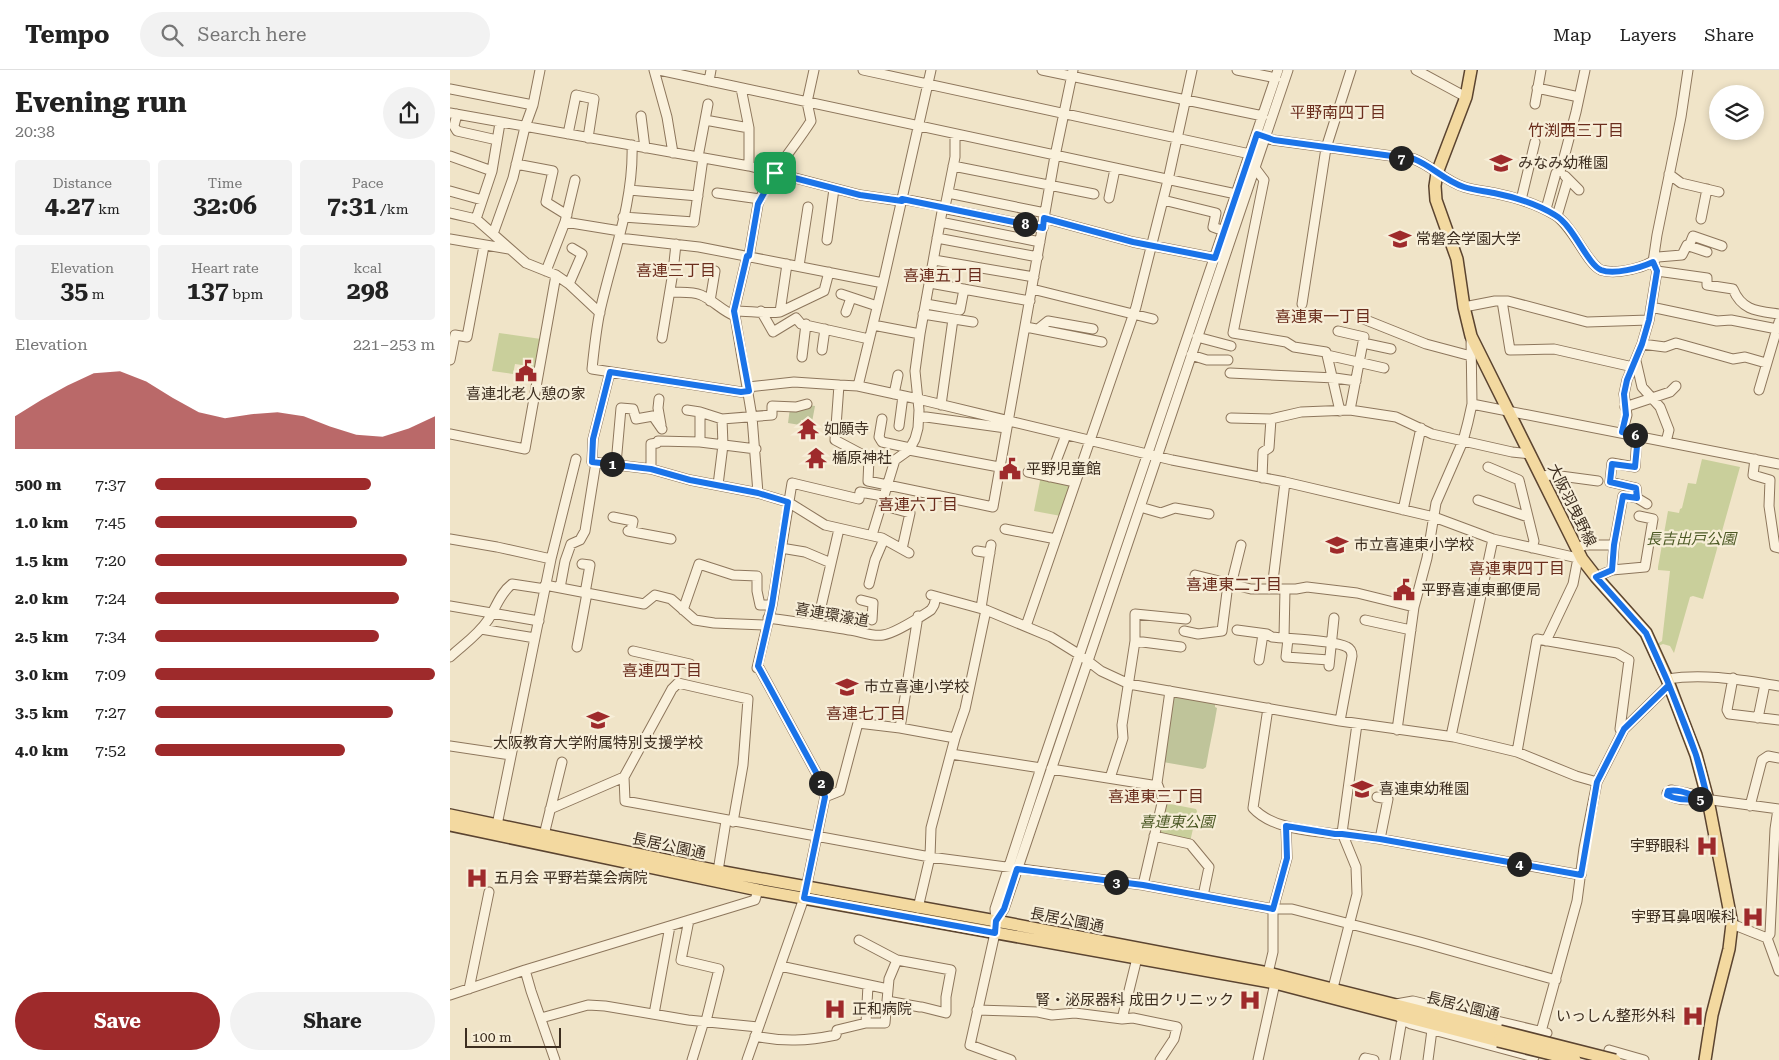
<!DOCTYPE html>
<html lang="en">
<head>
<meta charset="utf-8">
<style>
	:root { --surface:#fff; --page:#f2f2f2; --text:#222; --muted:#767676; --line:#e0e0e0; --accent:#9e2a2b }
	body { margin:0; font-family:"Roboto Serif","Noto Sans JP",serif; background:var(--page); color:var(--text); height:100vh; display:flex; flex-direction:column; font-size:19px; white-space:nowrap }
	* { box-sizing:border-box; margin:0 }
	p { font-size:16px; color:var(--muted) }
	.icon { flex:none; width:28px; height:28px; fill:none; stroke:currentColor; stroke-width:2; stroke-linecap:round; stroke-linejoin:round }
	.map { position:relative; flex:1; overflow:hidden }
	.side { display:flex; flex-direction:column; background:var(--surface); width:450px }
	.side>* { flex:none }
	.controls { position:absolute; left:1259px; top:15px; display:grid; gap:10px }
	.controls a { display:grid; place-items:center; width:55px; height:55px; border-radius:50%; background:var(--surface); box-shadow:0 2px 8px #0003; font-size:25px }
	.scale { position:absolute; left:15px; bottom:12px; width:96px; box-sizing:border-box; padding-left:5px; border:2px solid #3d2e20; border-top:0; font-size:14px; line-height:18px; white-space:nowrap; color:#3d2e20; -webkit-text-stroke:4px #f7eed8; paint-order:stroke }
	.pin { position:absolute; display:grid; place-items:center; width:42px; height:42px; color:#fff; margin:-21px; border-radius:10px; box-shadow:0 2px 8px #0006 }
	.km { position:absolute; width:25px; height:25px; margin:-12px; border-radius:50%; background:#222; color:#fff; font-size:14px; line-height:25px; text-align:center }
	.round { display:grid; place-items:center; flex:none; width:52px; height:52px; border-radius:26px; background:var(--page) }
	.headline { display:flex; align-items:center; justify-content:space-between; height:85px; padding:0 15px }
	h1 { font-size:28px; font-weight:700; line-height:38px }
	.metrics { display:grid; grid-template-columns:repeat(3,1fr); gap:8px; height:85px; padding:5px 15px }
	.metrics div { display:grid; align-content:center; border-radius:5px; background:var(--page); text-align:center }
	.metrics b { font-size:25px; font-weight:700 }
	.metrics small { font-size:14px; font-weight:400 }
	.metrics p { font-size:14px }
	.chart { height:140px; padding:10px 15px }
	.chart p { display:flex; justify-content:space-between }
	.chart svg { width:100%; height:90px; margin-top:5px; fill:var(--accent); opacity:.7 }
	.cta { display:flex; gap:10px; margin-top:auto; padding:10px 15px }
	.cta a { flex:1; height:58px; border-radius:30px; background:var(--accent); color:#fff; font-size:20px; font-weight:700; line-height:58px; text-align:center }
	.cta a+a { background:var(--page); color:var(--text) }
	ul { padding:0 15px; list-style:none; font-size:16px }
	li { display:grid; grid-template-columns:80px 60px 1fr; align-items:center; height:38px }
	li i { height:12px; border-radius:6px; background:var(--accent) }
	header { display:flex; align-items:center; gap:30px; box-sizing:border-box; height:70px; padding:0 25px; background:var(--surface); border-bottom:1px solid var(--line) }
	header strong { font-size:24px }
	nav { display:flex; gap:28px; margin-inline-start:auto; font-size:18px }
	.search { width:350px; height:45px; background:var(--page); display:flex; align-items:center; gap:12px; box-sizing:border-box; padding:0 18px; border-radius:28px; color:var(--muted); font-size:19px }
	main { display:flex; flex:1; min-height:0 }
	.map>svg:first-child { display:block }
	.green { fill:#c9cf9b }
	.cemetery { fill:#bfc49a }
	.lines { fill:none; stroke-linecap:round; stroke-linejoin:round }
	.minor-casing { stroke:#8d765c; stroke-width:11 }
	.major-casing { stroke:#5b4430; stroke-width:14 }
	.minor { stroke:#faf1dc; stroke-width:9 }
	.major { stroke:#f3d9a0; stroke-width:11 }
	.major-bridge-casing { stroke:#5b4430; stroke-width:14; stroke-linecap:butt }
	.major-bridge { stroke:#f3d9a0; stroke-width:11 }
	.route-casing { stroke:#fff; stroke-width:10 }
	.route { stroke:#1a73e8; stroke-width:6 }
	.labels { text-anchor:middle; stroke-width:4.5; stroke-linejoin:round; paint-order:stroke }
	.poi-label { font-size:15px; fill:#3d2e20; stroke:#f7eed8; text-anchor:start }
	.street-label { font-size:15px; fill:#3d2e20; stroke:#f7eed8 }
	.park-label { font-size:15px; font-style:italic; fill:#4d5a26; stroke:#f7eed8 }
	.neighbourhood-label { font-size:16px; fill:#6b2e1e; stroke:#f7eed8 }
</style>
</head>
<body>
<header>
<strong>Tempo</strong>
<div class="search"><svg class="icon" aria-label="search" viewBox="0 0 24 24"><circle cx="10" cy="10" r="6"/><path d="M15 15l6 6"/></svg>Search here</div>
<nav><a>Map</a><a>Layers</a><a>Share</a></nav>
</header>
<main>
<section class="side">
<div class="headline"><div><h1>Evening run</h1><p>20:38</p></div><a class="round"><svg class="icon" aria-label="share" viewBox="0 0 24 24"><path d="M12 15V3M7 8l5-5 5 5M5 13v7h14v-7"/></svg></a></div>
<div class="metrics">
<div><p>Distance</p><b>4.27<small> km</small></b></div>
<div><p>Time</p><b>32:06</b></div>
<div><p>Pace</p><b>7:31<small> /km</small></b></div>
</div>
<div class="metrics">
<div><p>Elevation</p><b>35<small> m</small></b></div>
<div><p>Heart rate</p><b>137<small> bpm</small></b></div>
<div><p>kcal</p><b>298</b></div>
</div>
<div class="chart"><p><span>Elevation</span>221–253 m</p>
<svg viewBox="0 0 160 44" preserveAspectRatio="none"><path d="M0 44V28L10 20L20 13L30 7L40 6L50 11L60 19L70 26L80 29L90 27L100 26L110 28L120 33L130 37L140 38L150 34L160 28V44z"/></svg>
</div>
<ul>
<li><b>500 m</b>7:37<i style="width:77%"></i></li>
<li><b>1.0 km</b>7:45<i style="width:72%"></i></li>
<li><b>1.5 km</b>7:20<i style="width:90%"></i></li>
<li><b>2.0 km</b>7:24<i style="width:87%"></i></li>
<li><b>2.5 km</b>7:34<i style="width:80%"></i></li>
<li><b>3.0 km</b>7:09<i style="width:100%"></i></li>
<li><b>3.5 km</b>7:27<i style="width:85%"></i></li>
<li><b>4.0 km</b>7:52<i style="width:68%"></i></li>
</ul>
<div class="cta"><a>Save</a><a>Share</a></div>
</section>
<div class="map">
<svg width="1329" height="990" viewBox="0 0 1329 990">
	<rect width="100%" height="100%" fill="#f0e4c8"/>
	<path class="green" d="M49 263 91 269 86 297 65 294 63 304 42 301Z
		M1252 389 1290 397 1253 529 1243 526 1240 527 1224 583 1220 576 1213 574 1208 576 1207 574 1212 571 1220 501 1208 500V497L1218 441 1229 443 1230 439 1232 438 1238 413 1246 414Z
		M591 406 622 414 611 446 584 441Z
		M715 733 746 739 747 741 740 772 709 765 713 735Z"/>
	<path class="cemetery" d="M358 335 365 336 362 352 351 350 350 355 338 353 340 338Z
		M725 624 765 632V637L767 638C764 658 759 677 756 697L753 699 713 692 722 626Z"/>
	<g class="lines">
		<g class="minor-casing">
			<path id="minor" d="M204 0 217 47 223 83
				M209 0 786 124
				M413 0 800 84
				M592 0 813 46
				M787 0 826 8
				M966 0 1016 27
				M259 11 261 0
				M291 18 299 58V96
				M1087 18 1129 27
				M0 19 83 35
				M1085 34 1091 0
				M0 43 299 96 410 125 451 131
				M7 44 4 56 7 61 47 70
				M191 46 195 78
				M255 50 299 58
				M118 64 126 25 144 29 138 68
				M811 65 823 70 964 89C982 96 995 111 1014 117 1023 120 1034 121 1044 123 1064 127 1087 134 1105 145 1123 156 1137 194 1151 200 1166 205 1197 198 1208 187L1232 185 1237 175 1239 176 1243 166 1272 176
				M182 75C184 132 162 187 150 241 146 260 144 280 142 299L291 322 299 321
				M0 86 42 101
				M248 87 258 34
				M66 94 103 101 96 132 117 145
				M503 96 644 124
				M805 98 814 110 783 263 836 272 844 277 876 282 877 285 934 298
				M1219 104 1231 113 1269 122
				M1115 106 1129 120
				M179 120 248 126
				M0 121 32 130
				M267 123 310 129
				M498 123 595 143
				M659 128 665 99
				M452 129 495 137 497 139 593 158
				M713 130 766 143 763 157 774 161
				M1071 130 1085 72
				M495 137 505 87V64
				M1096 139 1106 103 1110 101 1112 95 1126 42 1135 0
				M0 143 26 149 76 193 106 205 119 214 150 243
				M1107 146 1118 109
				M173 147 244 152 253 88
				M594 148 683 172 765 188
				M26 149 42 101 50 53
				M1251 149 1257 119
				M115 152 170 161
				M490 152 590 172
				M43 164 63 108 75 57 83 35 90 0
				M169 168 249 177 433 213
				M487 168 588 187
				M0 169 59 179
				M377 170 384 119
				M1239 176 1257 182
				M297 186 285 237V246L302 347 308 423
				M299 186 308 134C319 105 344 78 361 51L357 32 364 0
				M484 190 584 207
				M349 196 358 137
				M96 201 115 152 125 110
				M1207 201 1257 208V215L1283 219C1292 241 1308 241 1329 244
				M480 213 580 231
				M119 214 132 184 122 178
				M582 219 703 249
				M220 222C230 223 241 221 251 225 263 230 272 241 285 246
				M391 224 427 236
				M260 231 265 201
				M1052 231 1060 280 1104 279 1183 297
				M476 234 510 240 514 219
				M852 234 876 78 901 0
				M1014 237 1045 231H1058L1137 252 1199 250
				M1201 237 1267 251 1281 250 1327 259
				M284 241C299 241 317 244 330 242L374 221 379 202
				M311 241 323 262 346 248 351 254 419 269
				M330 242 337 194
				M396 242 401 228
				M473 244 523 252
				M911 248 976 274 1021 286
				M423 255 470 264
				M576 257 652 272
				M588 259 598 251 643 259
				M888 261 914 267 900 340
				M747 267 781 276
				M212 268 223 202 226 174
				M913 273 941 279
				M1192 274 1215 277 1226 273 1283 289 1295 287 1316 293
				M372 280 375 259
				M741 285 757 290H778
				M877 285 890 341
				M352 287 356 254
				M0 290 5 265 17 267 34 176
				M1186 291 1192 317 1210 337 1219 360 1216 372
				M160 302 143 369 142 392 201 399 240 410 308 423 338 432 375 455 432 468 459 483
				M780 303 885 308 906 311
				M389 315 385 370 419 388 418 411 543 437 605 86 623 0
				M408 316 433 213 481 0
				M298 317 344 312 389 315 408 316 468 329 722 390 835 412 984 447 1043 469 1132 489
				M1309 320 1329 252
				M444 324 448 305
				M209 329 208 338 211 355
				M1022 334 1329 394
				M491 335 503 249
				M1175 337 1220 322 1226 316
				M237 340 250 342 272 349 322 345V336L346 337 357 334
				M469 346 556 358
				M781 348 821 349 851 342 900 340 946 347 982 364 1062 382 1080 384
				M432 349 429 367 432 372 460 378
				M449 356 453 326
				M1172 363 1177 345 1174 324 1177 310 1192 274 1199 250 1207 201 1203 192 1207 165 1231 47 1238 0
				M0 364 75 379 106 205
				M250 372V342
				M459 380 549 397
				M1305 389 1303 405 1320 410 1319 436 1325 477 1329 478
				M166 394 171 338 183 339 186 349 203 346 212 359
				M1038 397 1069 410 1084 471 1082 478
				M201 399V374L207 373 208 371 250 372 306 379
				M578 402 625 412
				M1091 406 1103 405 1148 411
				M600 407 616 365
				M812 408 813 382 819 378 821 349
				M268 415 273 375 272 349
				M1182 427 1187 428 1197 434
				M1187 428 1186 418 1160 412 1162 393 1185 397 1187 366
				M1028 430 1078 447
				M431 435 460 443 452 479
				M690 437 711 443 725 438 759 444
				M953 440 971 358
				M163 447 183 451 181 461
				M555 459 606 469
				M178 461 221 469
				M422 465 445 390 459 380 465 369 468 358 469 340 465 301 470 264 493 136
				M0 469 47 477 101 489
				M331 478 355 482 381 493
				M1127 478 1135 475H1164
				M527 481 540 483
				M132 494 140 495 135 523
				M1162 500 1164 475 1173 426
				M745 505 801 519H846L857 517 907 523 964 537
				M1146 507 1162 500 1195 497 1203 449 1189 446
				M419 514 425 490 434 469
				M95 515 194 534 205 525 221 529 245 550 264 553 317 555
				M781 515 791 475
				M110 518 115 491 121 474 130 470 135 461 146 392
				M822 519 835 412
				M481 525 536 540 601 567 630 585 651 601 679 614 890 651 1004 667 1067 682 1126 706 1147 712
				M411 530 423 533 422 550
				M0 536 89 551
				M531 538 541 475
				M233 540 249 494 283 505 307 506V521L310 535H322
				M370 541 389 459
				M318 548C345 552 372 555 399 560 410 561 422 567 433 565 446 563 470 547 481 540L484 535 486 527
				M915 550 961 560
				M576 556 686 237 718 110 742 0
				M31 559 85 568
				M787 560 817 564 822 567C838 569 884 570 897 577 901 579 902 582 902 586L890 651
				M734 561 748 564 772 561 778 514
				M834 568 835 519
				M838 569 836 587 879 590
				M685 571 731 577
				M1096 571 1123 514 1128 488
				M127 577 137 523
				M183 581 240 594
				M0 587C13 575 28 565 38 550 46 538 50 523 62 514L95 519
				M809 590 813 564
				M879 596 884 548
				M307 598 322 535 342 413 409 429 410 422 433 426
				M1283 608 1277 640 1279 644 1329 650
				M1217 609C1255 603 1291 610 1329 616
				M818 638 803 738C822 759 858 760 885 764L892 763 930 769 1131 805
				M1308 648 1315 614
				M450 658 468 546
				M947 660 964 537 977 488 986 433 1013 371 1018 352 1022 334 1021 268
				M1001 666 1043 469
				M0 676 61 685
				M1067 682 1087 569 1167 583 1179 590 1170 659 1172 663
				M501 684 591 698
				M601 699 708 716
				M660 708 673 668 672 655 685 571V544L736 549
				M1217 723C1223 730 1238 731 1247 728L1329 739
				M1217 723 1221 720 1241 724 1247 728
				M375 727 390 721 408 653 450 658 505 668
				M927 727 938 729 930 769
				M1300 736 1312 690 1318 686 1329 688
				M100 739 174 707
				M283 752 293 695 298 629 228 613 222 619 174 707 175 731 480 787 693 815 823 839H842L970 872 1106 910
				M46 760 101 489 126 389
				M94 765 112 692
				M704 766 740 774 759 797 753 826
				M268 801 276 751
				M693 815 713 729 707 713 720 621
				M468 838 480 787 481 758 505 668 515 639 536 540
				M239 850 231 890 269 899 256 951
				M546 851 554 839 838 0
				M1282 854 1317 868 1329 901
				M1317 868 1320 864 1325 759 1328 739
				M409 870 447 890 501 900 496 927V943L472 937
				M330 896 438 919
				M75 900 81 921 105 990
				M818 903 823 882V839L837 788 836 756
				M883 918 907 824 906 797 892 763 907 654
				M19 919 39 822
				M0 925 75 900 305 830 308 820
				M437 931 470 937
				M946 934 963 931 1097 963
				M527 940 588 942 602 945 625 943 672 949 683 948 727 957 724 969 710 990
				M204 944 220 856
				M91 948 138 935 155 936 238 950 308 957
				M672 949 687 888
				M951 949 961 954 1084 987 1127 831 1134 778 1147 712 1174 659 1219 615
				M416 953 418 915
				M305 966C333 972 357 971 386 965L387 960 416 953H435L439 909 447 890
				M242 990 254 951
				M297 990 354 828 375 727 368 706 308 596
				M561 990 520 975 545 863 546 851 545 839 591 698 828 0
				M808 990 825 913
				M914 990 915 988 924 990
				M945 990 952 949
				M978 990 982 960
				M1157 990 1159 980 1194 990"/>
		</g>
		<g class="major-casing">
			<path id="major" d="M1021 0 1016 27 987 103 985 116 986 130 1007 189 1014 237 1021 266 1132 489 1146 507 1196 563 1217 609 1246 685 1258 730 1282 854 1279 879 1262 945 1255 990
				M0 745 268 801 546 851 818 903 1050 961
				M0 755 308 820 825 913 1048 971"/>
		</g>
		<use href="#minor" class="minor"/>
		<use href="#major" class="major"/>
		<g class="major-bridge-casing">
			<path id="major-bridge" d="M1050 961 1165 990
				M1048 971 1125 990"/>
		</g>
		<use href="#major-bridge" class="major-bridge"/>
	</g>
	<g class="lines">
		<g class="route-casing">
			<path id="route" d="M325 103 308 134 299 186H297L284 241 299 321 291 322 160 302 143 369 142 392 201 399 240 410 308 423 338 432 322 535 308 596 368 706 375 727 354 828 545 863 546 851 554 839 567 799 693 815 823 839 837 788 836 756 885 764H892L930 769 1131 805 1147 712 1174 659 1219 615 1246 685 1258 730C1245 728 1229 732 1217 725L1218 721C1232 718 1245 728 1258 730 1254 715 1251 700 1246 685 1238 661 1228 638 1219 615L1217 610 1196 563 1146 507 1162 500 1164 475 1173 426 1187 428 1186 418 1160 412 1162 394 1185 397 1188 366 1172 362 1176 345 1174 324 1177 310 1192 274 1199 250 1207 201 1203 192C1190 198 1164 205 1151 200 1137 194 1124 156 1105 145 1087 134 1064 127 1044 123 1034 121 1023 120 1014 117 995 111 982 96 964 89L824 70 807 64 765 188 683 172 594 148 593 158 452 129V131L410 125 325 103"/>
		</g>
		<use href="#route" class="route"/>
	</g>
	<defs>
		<g id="school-bare" transform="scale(1.725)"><path d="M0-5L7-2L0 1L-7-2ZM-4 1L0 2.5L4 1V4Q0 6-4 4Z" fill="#9e2a2b" stroke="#f7eed8" stroke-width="2.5" paint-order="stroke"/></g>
		<g id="university-bare" transform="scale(1.725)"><path d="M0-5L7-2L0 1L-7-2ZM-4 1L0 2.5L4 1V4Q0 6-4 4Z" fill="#9e2a2b" stroke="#f7eed8" stroke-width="2.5" paint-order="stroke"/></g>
		<g id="civic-bare" transform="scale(1.725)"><path d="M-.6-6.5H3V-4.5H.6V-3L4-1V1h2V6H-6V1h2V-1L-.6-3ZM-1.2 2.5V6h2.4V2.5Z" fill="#9e2a2b" stroke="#f7eed8" stroke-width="2.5" paint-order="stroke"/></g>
		<g id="temple-bare" transform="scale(1.725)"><path d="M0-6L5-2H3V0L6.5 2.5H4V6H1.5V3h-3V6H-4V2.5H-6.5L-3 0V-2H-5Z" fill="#9e2a2b" stroke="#f7eed8" stroke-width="2.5" paint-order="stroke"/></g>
		<g id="hospital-bare" transform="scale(1.725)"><path d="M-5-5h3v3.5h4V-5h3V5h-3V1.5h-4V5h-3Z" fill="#9e2a2b" stroke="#f7eed8" stroke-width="2.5" paint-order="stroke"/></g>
	</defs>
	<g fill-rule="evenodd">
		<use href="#school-bare" x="1051" y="93"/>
		<use href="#university-bare" x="950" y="169"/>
		<use href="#civic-bare" x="76" y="301"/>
		<use href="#temple-bare" x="358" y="359"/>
		<use href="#temple-bare" x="366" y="388"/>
		<use href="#civic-bare" x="560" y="399"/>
		<use href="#school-bare" x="887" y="475"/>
		<use href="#civic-bare" x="954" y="520"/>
		<use href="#school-bare" x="397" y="617"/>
		<use href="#school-bare" x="148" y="650"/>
		<use href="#school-bare" x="912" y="719"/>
		<use href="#hospital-bare" x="1257" y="776"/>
		<use href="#hospital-bare" x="27" y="808"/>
		<use href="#hospital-bare" x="1303" y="847"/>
		<use href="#hospital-bare" x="800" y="930"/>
		<use href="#hospital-bare" x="385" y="939"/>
		<use href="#hospital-bare" x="1243" y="946"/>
	</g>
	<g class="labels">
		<g class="poi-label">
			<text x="1068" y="98">みなみ幼稚園</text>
			<text x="966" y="174">常磐会学園大学</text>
			<text x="76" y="329" text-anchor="middle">喜連北老人憩の家</text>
			<text x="374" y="364">如願寺</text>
			<text x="382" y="393">楯原神社</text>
			<text x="576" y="404">平野児童館</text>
			<text x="904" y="480">市立喜連東小学校</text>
			<text x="971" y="525">平野喜連東郵便局</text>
			<text x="414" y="622">市立喜連小学校</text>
			<text x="148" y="678" text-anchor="middle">大阪教育大学附属特別支援学校</text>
			<text x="929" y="724">喜連東幼稚園</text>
			<text x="1240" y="781" text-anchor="end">宇野眼科</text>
			<text x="44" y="813">五月会 平野若葉会病院</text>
			<text x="1286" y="852" text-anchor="end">宇野耳鼻咽喉科</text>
			<text x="784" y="935" text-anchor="end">腎・泌尿器科 成田クリニック</text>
			<text x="402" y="944">正和病院</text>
			<text x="1226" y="951" text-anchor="end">いっしん整形外科</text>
		</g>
		<g class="street-label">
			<text transform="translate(1122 435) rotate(64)" y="5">大阪羽曳野線</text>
			<text transform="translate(382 545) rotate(10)" y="5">喜連環濠道</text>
			<text transform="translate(219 776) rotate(12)" y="5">長居公園通</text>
			<text transform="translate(617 850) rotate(11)" y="5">長居公園通</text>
			<text transform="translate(1013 936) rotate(14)" y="5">長居公園通</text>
		</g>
		<g class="park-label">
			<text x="1241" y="474">長吉出戸公園</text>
			<text x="727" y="757">喜連東公園</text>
		</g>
		<g class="neighbourhood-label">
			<text x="888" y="48">平野南四丁目</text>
			<text x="1126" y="66">竹渕西三丁目</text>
			<text x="226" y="206">喜連三丁目</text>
			<text x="493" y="211">喜連五丁目</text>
			<text x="873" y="252">喜連東一丁目</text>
			<text x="468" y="440">喜連六丁目</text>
			<text x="1067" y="504">喜連東四丁目</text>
			<text x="784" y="520">喜連東二丁目</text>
			<text x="212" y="606">喜連四丁目</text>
			<text x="416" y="649">喜連七丁目</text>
			<text x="706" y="732">喜連東三丁目</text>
		</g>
	</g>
</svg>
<div class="controls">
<a><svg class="icon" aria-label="layers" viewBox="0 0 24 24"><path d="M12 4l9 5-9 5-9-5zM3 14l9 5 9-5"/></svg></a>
</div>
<div class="scale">100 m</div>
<div class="pin" style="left:325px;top:103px;background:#1e9e55"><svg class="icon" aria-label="arrive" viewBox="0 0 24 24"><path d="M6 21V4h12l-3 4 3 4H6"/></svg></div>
<b class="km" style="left:162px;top:394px">1</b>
<b class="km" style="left:371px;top:713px">2</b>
<b class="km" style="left:666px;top:812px">3</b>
<b class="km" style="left:1069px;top:794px">4</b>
<b class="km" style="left:1250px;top:729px">5</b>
<b class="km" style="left:1185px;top:365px">6</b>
<b class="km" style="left:951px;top:88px">7</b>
<b class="km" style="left:575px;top:154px">8</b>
</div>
</main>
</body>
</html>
